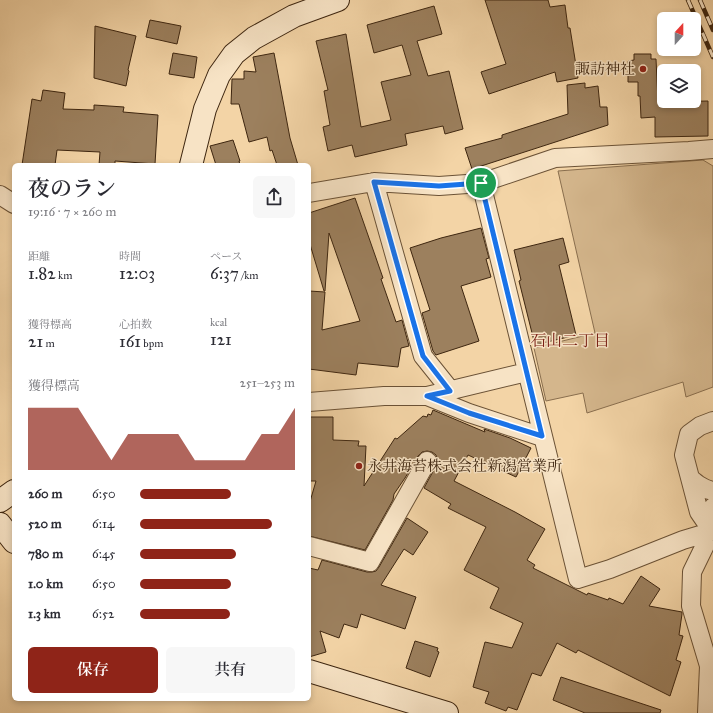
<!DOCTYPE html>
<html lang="ja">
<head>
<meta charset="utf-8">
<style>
	:root { --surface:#fff; --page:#f7f7f7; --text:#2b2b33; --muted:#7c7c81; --accent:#8f2418 }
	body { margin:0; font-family:"IM FELL Great Primer","Noto Serif JP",serif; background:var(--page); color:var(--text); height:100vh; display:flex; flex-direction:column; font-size:15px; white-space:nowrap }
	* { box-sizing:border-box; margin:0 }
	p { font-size:13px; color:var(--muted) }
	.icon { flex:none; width:22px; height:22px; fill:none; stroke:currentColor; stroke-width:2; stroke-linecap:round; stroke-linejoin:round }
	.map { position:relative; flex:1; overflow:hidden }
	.side { position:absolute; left:12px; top:163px; width:299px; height:538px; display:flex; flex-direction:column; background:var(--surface); border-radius:6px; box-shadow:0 2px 6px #0003 }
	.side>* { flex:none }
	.needle { width:26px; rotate:21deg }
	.buttons { position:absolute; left:657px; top:12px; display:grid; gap:8px }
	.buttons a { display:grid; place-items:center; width:44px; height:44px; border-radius:6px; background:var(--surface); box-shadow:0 2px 6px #0003; font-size:20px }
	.pin { position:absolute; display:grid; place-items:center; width:34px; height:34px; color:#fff; margin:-17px; border:2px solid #fff; border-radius:50%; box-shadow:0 1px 4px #0007 }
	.round { display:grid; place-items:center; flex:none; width:42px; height:42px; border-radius:6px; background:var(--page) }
	.summary { display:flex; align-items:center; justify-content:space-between; height:68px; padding:0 16px }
	h1 { font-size:22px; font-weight:600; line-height:30px }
	.stats { display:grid; grid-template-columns:repeat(3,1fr); gap:6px; height:68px; padding:4px 16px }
	.stats div { display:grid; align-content:center }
	.stats b { font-size:17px; font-weight:600 }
	.stats small { font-size:11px; font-weight:400 }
	.stats p { font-size:11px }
	.chart { height:112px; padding:8px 16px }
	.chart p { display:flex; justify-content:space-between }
	.chart svg { width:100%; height:72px; margin-top:4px; fill:var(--accent); opacity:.7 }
	.button { display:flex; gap:8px; margin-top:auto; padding:8px 16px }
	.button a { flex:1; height:46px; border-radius:6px; background:var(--accent); color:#fff; font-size:16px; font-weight:600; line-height:46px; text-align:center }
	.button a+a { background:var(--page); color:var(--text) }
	ul { padding:0 16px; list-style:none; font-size:13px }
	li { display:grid; grid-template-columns:64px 48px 1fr; align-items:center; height:30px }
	li i { height:10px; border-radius:5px; background:var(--accent) }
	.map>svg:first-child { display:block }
	.green { fill:#d4b68c; stroke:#896e4e }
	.building { fill:#9c805e; stroke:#3e2610 }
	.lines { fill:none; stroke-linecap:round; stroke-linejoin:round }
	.street-casing { stroke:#6b5236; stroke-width:20 }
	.secondary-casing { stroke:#3e2610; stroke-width:24 }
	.street { stroke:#f7e3c5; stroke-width:18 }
	.secondary { stroke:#f7e3c5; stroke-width:22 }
	.rail-casing { stroke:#3e2610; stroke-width:4.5 }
	.rail { stroke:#f7e3c5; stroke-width:3; stroke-dasharray:9; stroke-linecap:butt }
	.route-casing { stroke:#fff; stroke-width:8 }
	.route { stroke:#1a73e8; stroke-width:5 }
	.poi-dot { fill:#8f2418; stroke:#f7e3c5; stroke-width:1.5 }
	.labels { text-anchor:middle; stroke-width:3; stroke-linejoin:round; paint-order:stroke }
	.poi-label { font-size:15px; fill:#3e2610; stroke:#f7e3c5; text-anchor:end }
	.neighbourhood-label { font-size:16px; fill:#7a1f14; stroke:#f7e3c5 }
</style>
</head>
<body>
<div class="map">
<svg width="713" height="713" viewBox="0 0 713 713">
	<rect width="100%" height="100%" fill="#f3d4a6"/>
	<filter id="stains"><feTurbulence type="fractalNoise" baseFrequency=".005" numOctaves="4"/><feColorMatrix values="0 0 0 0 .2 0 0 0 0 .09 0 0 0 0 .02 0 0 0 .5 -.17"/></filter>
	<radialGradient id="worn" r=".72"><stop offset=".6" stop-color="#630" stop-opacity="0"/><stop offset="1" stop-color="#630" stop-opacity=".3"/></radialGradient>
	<path class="green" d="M703 160 713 166V387L686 397 683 382 587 413 583 393 546 401 534 348 595 333 558 171Z"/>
	<path class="building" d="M485 0H548L550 7 565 5 568 28H570L578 78 557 82 555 72 489 94 481 72 506 64Z
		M434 6 442 34 417 41 428 76 449 71 463 129 445 134 443 126 405 134 407 145 355 157 352 145 328 151 323 127 330 125 324 91 328 90 316 41 346 34 361 127 391 120 381 82 411 75 402 45 374 53 367 25Z
		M150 20 181 26 177 44 146 37Z
		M95 26 136 36 128 70 129 71 126 86 94 78Z
		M173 53 197 57 194 78 169 74Z
		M274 53 290 138 298 165H277L272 150 270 151 267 137 249 142 239 104H231L232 79H244V71L256 72 253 57Z
		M634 54H651V59H656L658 102 708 101V136L655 137V117L641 118 640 96H638V82H628V61L634 60Z
		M585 83V88L598 86 600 107H607L608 125 472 169 465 148 502 138V135L568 114 567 85Z
		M43 90 65 93 63 109 94 110V105L124 107 123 112 158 115 155 164 115 161V165H99L100 152 57 150 55 165H22L32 99 41 101Z
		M233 140 240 161H239L240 165H216L210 146Z
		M355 198 383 278 381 279 396 322 402 320 409 346 401 348 398 367 358 363 356 375 309 369V291L325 292 322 330 360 321 329 233 325 291H324L309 241V213Z
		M481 228 489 258 486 259 491 277 461 286 479 341 436 355 433 351 422 313 430 310 410 248 441 238Z
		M563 238 569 262 559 265 576 335 535 345 519 281 521 280 514 250Z
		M433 410 485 432 484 429 510 438 531 448 516 477 468 455 454 481 515 512 545 529 527 560 535 565 533 568 587 595 588 593 608 600 609 598 623 604 641 576 660 589 649 606 682 612V614L679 635 683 636 676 660 681 662 670 696 578 650 576 653 557 643 541 676 532 673 517 710 508 707 506 711 485 703 489 692 473 687 485 642 512 648 523 623 490 608 499 588 464 570 486 527 448 508 451 504 424 488 436 466 437 461 436 455 432 452 427 451 422 452 418 456 405 478 394 494 393 500 365 550 309 536V505L316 481H309V417H333V440L359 441 358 446H366L364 486 395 438 397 439 423 416 427 417 428 414 431 415Z
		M407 518 428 532 413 555 404 549 381 585 416 597 405 629 361 614 357 628 344 624 339 638 320 631 326 652 309 657V568L318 570 322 560 367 572H372L376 571 379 567Z
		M415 641 438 648 437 651 439 652 430 677 406 668Z
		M561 677 661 710 660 713H585L553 700Z"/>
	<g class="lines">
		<g class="street-casing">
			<path id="street" d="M713 149 689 151 555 158 481 183 578 579 610 569 683 540 713 531
				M374 182 423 356 451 391
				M309 193 374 182 439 186 481 183
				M0 195 14 204
				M427 396 469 413 542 437
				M309 402 384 396H427L527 372
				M690 478C697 484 703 489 713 491
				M712 531 699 512 684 455 689 434 700 426 713 421
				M309 546 370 562 427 461
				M707 713 709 666 691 606 692 572 712 531 713 507"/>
		</g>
		<g class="secondary-casing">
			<path id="secondary" d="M191 165 205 109 219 75 234 54 254 38 294 16 338 0
				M0 501 14 491
				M0 524 14 542
				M309 671 447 713"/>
		</g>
		<use href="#street" class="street"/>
		<use href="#secondary" class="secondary"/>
		<g class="rail-casing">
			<path id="rail" d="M688 0 713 57
				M700 0 713 30"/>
		</g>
		<use href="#rail" class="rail"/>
	</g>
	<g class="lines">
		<g class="route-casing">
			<path id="route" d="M374 182 439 186 481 183 542 436 469 413 427 396 450 391 423 356Z"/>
		</g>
		<use href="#route" class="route"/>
	</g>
	<g class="poi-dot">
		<circle cx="643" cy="69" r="4"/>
		<circle cx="359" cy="466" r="4"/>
	</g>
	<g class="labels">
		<g class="poi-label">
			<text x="635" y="74">諏訪神社</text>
			<text x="367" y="471" text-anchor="start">永井海苔株式会社新潟営業所</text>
		</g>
		<g class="neighbourhood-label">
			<text x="570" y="346">石山二丁目</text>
		</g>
	</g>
	<rect width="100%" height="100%" filter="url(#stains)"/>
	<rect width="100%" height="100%" fill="url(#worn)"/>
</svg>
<div class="buttons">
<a><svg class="needle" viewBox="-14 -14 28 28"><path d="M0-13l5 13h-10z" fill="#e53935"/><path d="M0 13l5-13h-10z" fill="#7c7c81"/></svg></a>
<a><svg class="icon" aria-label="layers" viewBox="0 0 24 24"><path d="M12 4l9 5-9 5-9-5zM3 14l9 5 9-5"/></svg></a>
</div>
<div class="pin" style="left:481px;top:183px;background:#1e9e55"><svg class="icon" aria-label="arrive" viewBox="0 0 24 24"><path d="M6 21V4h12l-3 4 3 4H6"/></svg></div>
<section class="side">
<div class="summary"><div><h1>夜のラン</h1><p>19:16 · 7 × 260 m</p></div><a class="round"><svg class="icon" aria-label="share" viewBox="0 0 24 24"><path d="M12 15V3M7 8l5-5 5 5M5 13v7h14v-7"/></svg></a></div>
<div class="stats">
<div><p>距離</p><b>1.82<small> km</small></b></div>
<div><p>時間</p><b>12:03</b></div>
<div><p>ペース</p><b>6:37<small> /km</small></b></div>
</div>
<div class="stats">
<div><p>獲得標高</p><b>21<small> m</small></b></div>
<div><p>心拍数</p><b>161<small> bpm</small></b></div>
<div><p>kcal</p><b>121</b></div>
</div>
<div class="chart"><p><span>獲得標高</span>251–253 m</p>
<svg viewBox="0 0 160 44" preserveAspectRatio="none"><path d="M0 44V6L10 6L20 6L30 6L40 22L50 38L60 22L70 22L80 22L90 22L100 38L110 38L120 38L130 38L140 22L150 22L160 6V44z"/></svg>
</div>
<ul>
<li><b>260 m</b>6:50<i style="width:59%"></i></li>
<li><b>520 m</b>6:14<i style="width:85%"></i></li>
<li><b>780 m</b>6:45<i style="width:62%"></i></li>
<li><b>1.0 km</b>6:50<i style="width:59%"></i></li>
<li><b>1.3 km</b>6:52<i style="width:58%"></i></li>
</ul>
<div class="button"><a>保存</a><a>共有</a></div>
</section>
</div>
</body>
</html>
